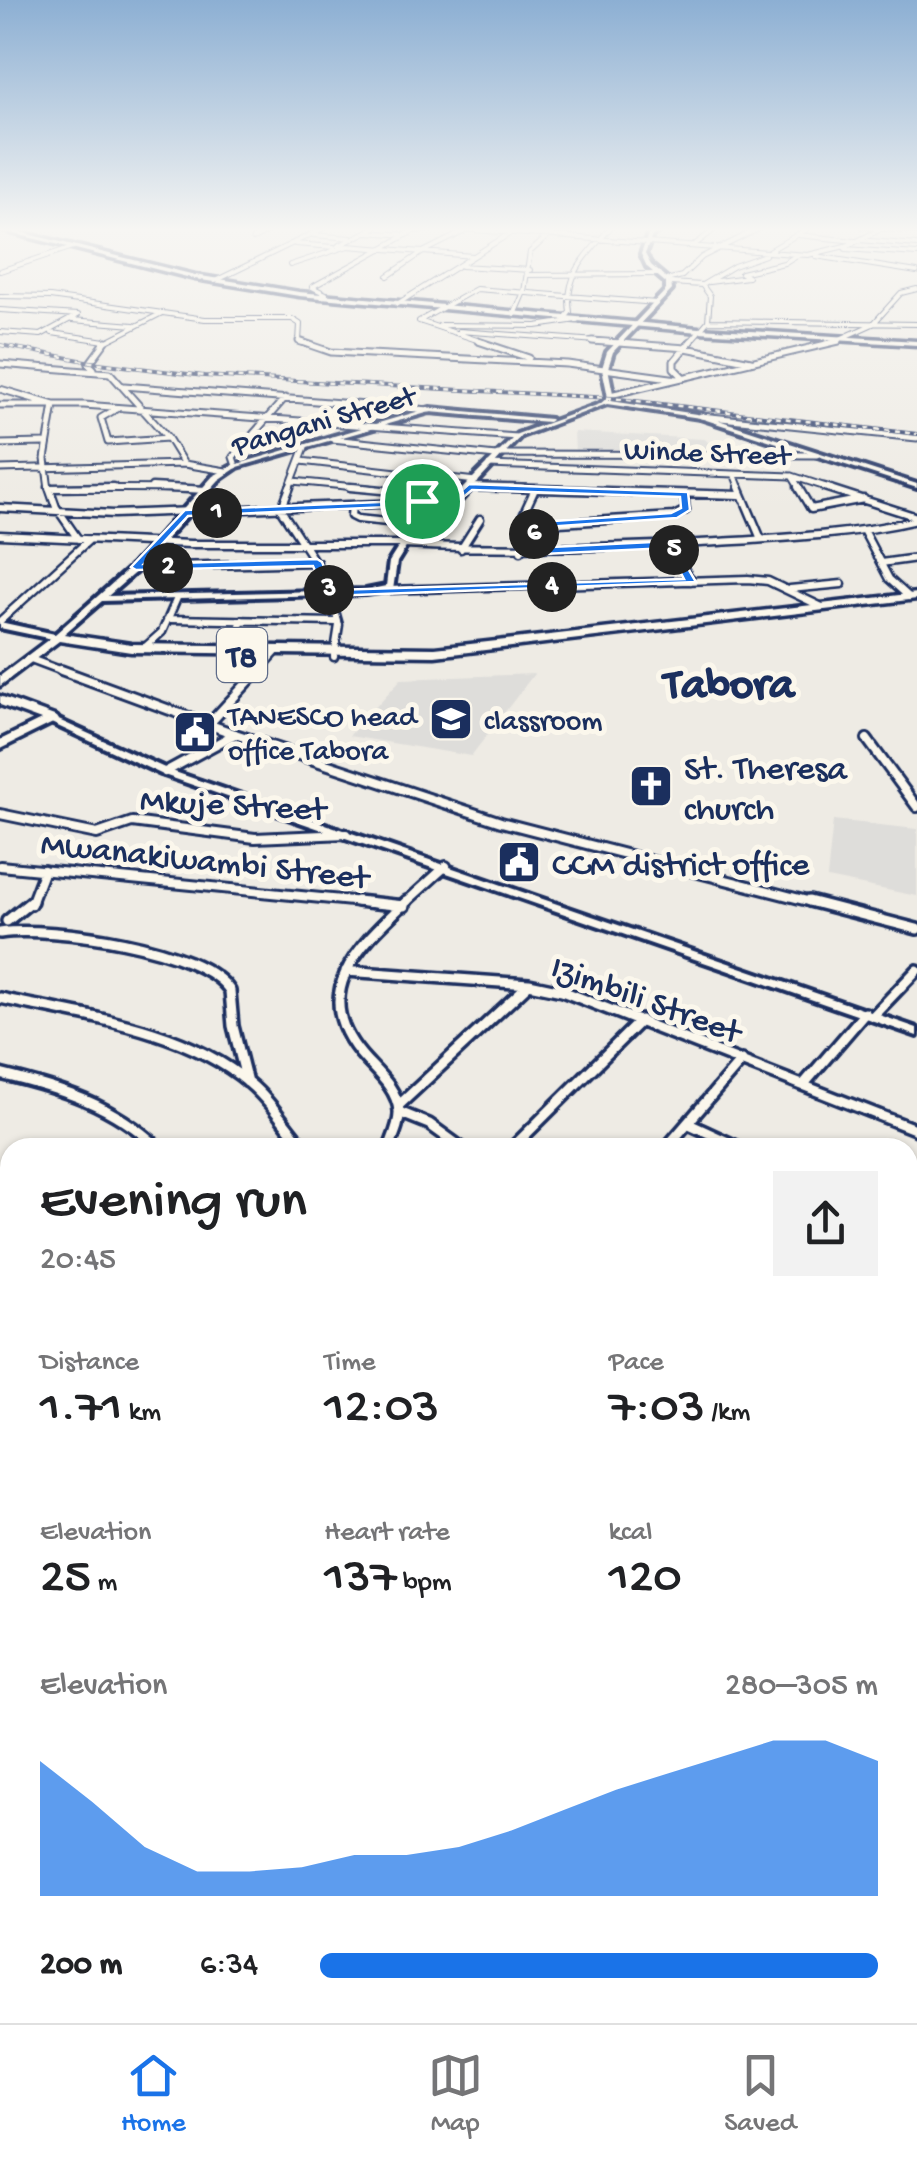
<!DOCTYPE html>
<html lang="en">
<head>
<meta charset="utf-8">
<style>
	:root { --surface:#fff; --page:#f2f2f2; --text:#202124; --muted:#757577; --line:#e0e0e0; --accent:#1a73e8 }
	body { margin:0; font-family:"Gochi Hand",sans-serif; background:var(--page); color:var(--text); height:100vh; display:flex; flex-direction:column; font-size:38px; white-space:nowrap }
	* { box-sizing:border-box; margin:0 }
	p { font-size:32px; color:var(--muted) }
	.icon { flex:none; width:55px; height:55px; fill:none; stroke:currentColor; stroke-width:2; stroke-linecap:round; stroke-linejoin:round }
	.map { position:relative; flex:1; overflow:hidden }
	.side { position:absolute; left:0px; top:1138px; width:918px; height:888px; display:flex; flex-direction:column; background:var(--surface); border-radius:30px 30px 0 0; box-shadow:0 2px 8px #0004 }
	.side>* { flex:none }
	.pin { position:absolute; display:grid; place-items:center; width:85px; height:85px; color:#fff; margin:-42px; border:5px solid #fff; border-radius:50%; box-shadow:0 2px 10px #0007 }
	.km { position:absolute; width:50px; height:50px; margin:-25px; border-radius:50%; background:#222; color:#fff; font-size:28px; line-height:50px; text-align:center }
	.round { display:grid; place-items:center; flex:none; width:105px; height:105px; border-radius:0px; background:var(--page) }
	.overview { display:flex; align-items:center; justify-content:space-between; height:170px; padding:0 40px }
	h1 { font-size:55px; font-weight:600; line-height:75px }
	.stats { display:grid; grid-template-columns:repeat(3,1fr); gap:15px; height:170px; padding:10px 40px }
	.stats div { display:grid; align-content:center }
	.stats b { font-size:50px; font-weight:600 }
	.stats small { font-size:28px; font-weight:400 }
	.stats p { font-size:28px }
	.chart { height:280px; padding:20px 40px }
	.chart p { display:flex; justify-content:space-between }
	.chart svg { width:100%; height:180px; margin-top:10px; fill:var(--accent); opacity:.7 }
	ul { padding:0 40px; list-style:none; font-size:32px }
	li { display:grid; grid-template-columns:160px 120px 1fr; align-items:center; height:75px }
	li i { height:25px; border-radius:12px; background:var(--accent) }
	.menu { display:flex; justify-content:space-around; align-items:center; height:140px; border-top:2px solid var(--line); background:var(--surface); font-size:28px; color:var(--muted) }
	.menu a { display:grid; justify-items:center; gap:5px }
	.menu .active { color:var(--accent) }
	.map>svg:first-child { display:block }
	.built { fill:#deddda }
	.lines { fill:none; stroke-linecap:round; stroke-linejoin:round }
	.street-far6-casing { stroke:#1b2f5e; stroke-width:6 }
	.street-far5-casing { stroke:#1b2f5e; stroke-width:9 }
	.street-far4-casing { stroke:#1b2f5e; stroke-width:11 }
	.street-far3-casing { stroke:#1b2f5e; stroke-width:14 }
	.street-far2-casing { stroke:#1b2f5e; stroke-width:16 }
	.street-far1-casing { stroke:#1b2f5e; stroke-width:19 }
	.street-casing { stroke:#1b2f5e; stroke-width:21 }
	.secondary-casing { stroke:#1b2f5e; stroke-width:8 }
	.highway-casing { stroke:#1b2f5e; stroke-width:7 }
	.street-far6 { stroke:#fbf7ec; stroke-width:4 }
	.street-far5 { stroke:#fbf7ec; stroke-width:5 }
	.street-far4 { stroke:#fbf7ec; stroke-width:6 }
	.street-far3 { stroke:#fbf7ec; stroke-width:8 }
	.street-far2 { stroke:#fbf7ec; stroke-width:9 }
	.street-far1 { stroke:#fbf7ec; stroke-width:11 }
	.street { stroke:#fbf7ec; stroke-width:14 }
	.secondary { fill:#fbf7ec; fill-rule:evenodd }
	.highway { fill:#fbf7ec; fill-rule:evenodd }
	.rail-casing { stroke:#1b2f5e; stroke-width:4 }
	.rail { stroke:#fbf7ec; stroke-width:2.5; stroke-dasharray:5; stroke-linecap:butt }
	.route { fill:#1a73e8; stroke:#fff; stroke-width:2.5; fill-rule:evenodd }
	.labels { text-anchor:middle; stroke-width:10; stroke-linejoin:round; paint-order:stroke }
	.far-street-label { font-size:30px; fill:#1b2f5e; stroke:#fbf7ec }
	.far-poi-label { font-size:30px; fill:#1b2f5e; stroke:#fbf7ec; text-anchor:start }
	.shield { fill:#fbf7ec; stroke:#5e6b89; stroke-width:2.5 }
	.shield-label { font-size:32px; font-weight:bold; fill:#1b2f5e }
	.poi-label { font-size:35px; fill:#1b2f5e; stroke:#fbf7ec; text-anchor:start }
	.street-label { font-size:35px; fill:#1b2f5e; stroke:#fbf7ec }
	.far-town-label { font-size:45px; font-weight:bold; fill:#1b2f5e; stroke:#fbf7ec }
</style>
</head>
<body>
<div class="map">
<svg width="917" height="2023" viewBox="0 0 917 2023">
	<rect width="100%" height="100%" fill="#eeebe4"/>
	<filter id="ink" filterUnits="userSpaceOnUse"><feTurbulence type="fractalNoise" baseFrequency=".01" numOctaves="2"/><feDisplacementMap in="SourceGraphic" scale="20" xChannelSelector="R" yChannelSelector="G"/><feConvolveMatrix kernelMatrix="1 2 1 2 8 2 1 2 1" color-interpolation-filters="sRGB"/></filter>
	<g filter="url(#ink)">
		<path class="built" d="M574 432 705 439 719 454 575 453Z
			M534 674 471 756 349 736 401 679Z
			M833 820 917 829V896L827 878Z"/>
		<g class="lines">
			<g class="street-far6-casing">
				<path id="street-far6" d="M863 227 917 232
					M415 231 447 228 808 255 849 245 885 227
					M367 232 407 235
					M313 235 351 238
					M798 235 855 241
					M253 239 277 227
					M860 240 917 245
					M295 244 334 247
					M338 246 376 227
					M693 246 718 227
					M846 249 917 254
					M769 251 810 227
					M816 256 917 272
					M290 265 348 246 473 256
					M461 266 530 270
					M0 271 73 247
					M529 275 659 274
					M388 276 423 252 465 231
					M666 280 682 276 702 257 762 227
					M215 281 326 227
					M709 282 748 277 741 273 784 263 797 255
					M671 283 702 285
					M0 296 50 297 205 319H292L300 324 299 342 304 343
					M322 297 326 294 312 287 417 229
					M397 304 509 234
					M0 310 78 315 41 335 0 332
					M514 315 524 292 530 252 558 227
					M564 319 570 312C564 274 588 254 611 227
					M72 320 134 325
					M708 321 917 324
					M440 325 536 326 577 320
					M459 331 625 343
					M52 333 105 341
					M103 343 162 313
					M486 343 419 321 476 289 657 303
					M689 343 708 321 710 296 702 285 734 266 765 255
					M831 343 873 324 901 293 917 289"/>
			</g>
			<g class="street-far5-casing">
				<path id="street-far5" d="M299 341 331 352 567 364 678 379
					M478 341 529 358
					M592 341 686 348 751 361
					M0 364 110 373 168 438 184 464
					M94 369 89 364 106 341
					M683 377 674 368V361L691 341
					M124 386 430 410
					M0 389 54 405 45 459 49 489
					M610 395 839 341
					M0 405H84L517 437
					M116 409 101 418 108 442 168 438
					M701 416 917 438
					M332 439 496 456
					M0 444 44 443
					M498 454 817 455
					M301 461 476 481
					M489 465 792 476 832 489
					M236 466 233 457 285 398
					M0 469 184 464 226 471
					M735 476 740 489
					M792 476 800 489
					M293 481 376 489
					M469 487 541 489
					M50 488 192 489
					M289 489 305 447"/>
			</g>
			<g class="street-far4-casing">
				<path id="street-far4" d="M49 487 56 507 78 539
					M152 487 206 490
					M290 487 281 510 326 579 339 625 334 657
					M350 487 446 496
					M469 487 740 495
					M739 487 761 539
					M798 487 811 509 864 499
					M824 487 917 517
					M50 488 113 487
					M535 489 523 515 544 522
					M352 505 351 516 357 519 428 526
					M0 508 114 514 455 501
					M863 530 889 579 909 597
					M0 535 190 544H404
					M404 545C509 550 614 548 719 542 785 538 852 535 917 520
					M672 545 691 581
					M461 549 480 519
					M521 551 543 524 674 516 686 510 684 494
					M881 563 917 558
					M136 567 317 562
					M790 589 842 584
					M387 590 748 579 768 581 822 607
					M170 619 336 622
					M0 621 89 540
					M144 648 162 632 177 598
					M231 650 242 620
					M28 658 68 673
					M257 673 277 651"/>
			</g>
			<g class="street-far3-casing">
				<path id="street-far3" d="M61 670 235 734 501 822 819 904
					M209 724 259 670
					M867 739 917 807
					M165 772 235 734
					M0 814 97 834 132 822 255 838 346 834
					M0 866 382 904
					M31 904 44 870
					M404 904 446 866"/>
			</g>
			<g class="street-far2-casing">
				<path id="street-far2" d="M357 901 404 906
					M809 901 917 929
					M7 921 32 901
					M0 933C50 926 202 946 230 991L233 1026 247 1082
					M346 971 529 984 562 991 917 1130
					M0 998C82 1016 183 1027 249 1083 271 1101 286 1127 305 1148
					M873 1016 917 970
					M0 1074C62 1089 112 1104 159 1148
					M804 1084 865 1013
					M399 1105 529 984
					M399 1112 429 1124 462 1148
					M689 1124 741 1148
					M389 1148C393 1137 400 1123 399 1111 397 1090 380 1075 366 1060 307 996 355 949 407 901
					M512 1148 641 1020
					M666 1148 742 1060
					M0 1182H10
					M908 1191 917 1183"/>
			</g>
			<g class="street-far1-casing">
				<path id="street-far1" d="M0 1304 10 1305
					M908 1398 917 1389
					M0 1422H10
					M0 1545 10 1546"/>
			</g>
			<g class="street-casing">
				<path id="street" d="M0 1686 10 1687
					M908 1756 917 1784
					M908 1874 917 1850
					M262 2023 271 2015"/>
			</g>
			<g class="secondary-casing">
				<path id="secondary" d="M659 227H663L652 236 645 254 651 265 671 282 672 290 613 352 608 368 614 398 611 401 703 415 917 484V488L700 418 607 404 521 436 458 503 407 546 397 562 393 590 366 594 102 601 57 640 0 628V622L55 634 133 565 213 476 234 465 430 408 550 419 551 420 548 422 430 412 238 467 219 480 139 569 108 596 366 590 386 586 389 562 401 543 452 499 517 434 600 404 608 397 602 368 607 352 666 290V283L647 267 641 254 648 235Z
					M52 717 169 770 917 1028V1036L161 774 49 722V718Z
					M0 1856 10 1857V1879L0 1878Z
					M908 2001 917 2002V2023H907L900 2020 898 2015H908Z"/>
			</g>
			<g class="highway-casing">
				<path id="highway" d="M0 227 195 275 299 292 699 328 917 341V345L699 332 299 296 195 279 0 230Z
					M917 593V599L435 656 131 652 59 641 0 686V676L57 633 131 644 435 648Z
					M0 696 57 717 59 720 0 749V740L41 720 0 705Z"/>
			</g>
			<use href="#street-far6" class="street-far6"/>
			<use href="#street-far5" class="street-far5"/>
			<use href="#street-far4" class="street-far4"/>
			<use href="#street-far3" class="street-far3"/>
			<use href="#street-far2" class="street-far2"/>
			<use href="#street-far1" class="street-far1"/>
			<use href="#street" class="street"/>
			<use href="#secondary" class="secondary"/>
			<use href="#highway" class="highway"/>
			<g class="rail-casing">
				<path id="rail" d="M0 345 91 362 204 376 611 398 917 434"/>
			</g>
			<use href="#rail" class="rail"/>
		</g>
	</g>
	<linearGradient id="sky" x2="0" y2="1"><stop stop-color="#8cafd3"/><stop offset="0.45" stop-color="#f7f6f3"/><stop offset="1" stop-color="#f7f6f3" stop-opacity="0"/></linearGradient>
	<rect width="917" height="510" fill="url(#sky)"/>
	<path class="route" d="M469 484 688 492 690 510 677 518 546 527 529 548 672 541 696 582 330 596 325 593 313 566 136 570 131 567 185 510 452 499ZM472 490 680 497 681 508 671 513 539 522 516 552 522 555 668 548 684 579 334 590 322 562 317 559 144 564 188 516 455 504Z"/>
	<defs>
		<g id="school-square" transform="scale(2.25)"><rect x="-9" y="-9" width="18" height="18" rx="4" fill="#1b2f5e" stroke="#fbf7ec"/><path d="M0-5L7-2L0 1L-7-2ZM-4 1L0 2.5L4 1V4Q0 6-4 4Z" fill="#fff"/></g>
		<g id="civic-square" transform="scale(2.25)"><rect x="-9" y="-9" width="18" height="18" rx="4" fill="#1b2f5e" stroke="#fbf7ec"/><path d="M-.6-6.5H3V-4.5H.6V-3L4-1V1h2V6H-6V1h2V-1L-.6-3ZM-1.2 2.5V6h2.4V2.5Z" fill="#fff"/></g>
		<g id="church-square" transform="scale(2.25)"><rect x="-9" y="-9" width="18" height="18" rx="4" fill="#1b2f5e" stroke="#fbf7ec"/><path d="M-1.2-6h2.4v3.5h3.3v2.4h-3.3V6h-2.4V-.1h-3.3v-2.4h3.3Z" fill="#fff"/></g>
	</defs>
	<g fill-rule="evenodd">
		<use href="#school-square" x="451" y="719"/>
		<use href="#civic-square" x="195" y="732"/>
		<use href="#church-square" x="651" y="786"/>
		<use href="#civic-square" x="519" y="862"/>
	</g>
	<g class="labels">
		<g class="far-street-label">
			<text transform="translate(323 419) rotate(-16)" y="10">Pangani Street</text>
			<text transform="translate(707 451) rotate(2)" y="10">Winde Street</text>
		</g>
		<g class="far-poi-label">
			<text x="228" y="725">TANESCO head<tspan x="228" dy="34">office Tabora</tspan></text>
			<text x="484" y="729">classroom</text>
		</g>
		<rect class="shield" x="217" y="628" width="50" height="54" rx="8"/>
		<g class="shield-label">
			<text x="242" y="666">T8</text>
		</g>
		<g class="poi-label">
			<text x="684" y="778">St. Theresa<tspan x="684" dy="40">church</tspan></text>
			<text x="552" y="874">CCM district office</text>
		</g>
		<g class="street-label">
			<text transform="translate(233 802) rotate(3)" y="12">Mkuje Street</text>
			<text transform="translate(205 858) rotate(6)" y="12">Mwanakiwambi Street</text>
			<text transform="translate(647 997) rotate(20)" y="12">Izimbili Street</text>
		</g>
		<g class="far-town-label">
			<text x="729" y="696">Tabora</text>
		</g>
	</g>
</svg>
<div class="pin" style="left:422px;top:501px;background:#1e9e55"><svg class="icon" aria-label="arrive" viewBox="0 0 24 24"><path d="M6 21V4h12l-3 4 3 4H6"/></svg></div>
<b class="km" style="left:217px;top:513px">1</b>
<b class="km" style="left:168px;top:568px">2</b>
<b class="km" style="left:329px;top:590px">3</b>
<b class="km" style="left:552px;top:587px">4</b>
<b class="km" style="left:674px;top:550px">5</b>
<b class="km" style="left:534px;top:534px">6</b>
<section class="side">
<div class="overview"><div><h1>Evening run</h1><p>20:45</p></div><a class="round"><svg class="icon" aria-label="share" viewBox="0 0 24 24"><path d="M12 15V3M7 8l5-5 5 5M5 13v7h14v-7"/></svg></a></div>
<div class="stats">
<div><p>Distance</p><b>1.71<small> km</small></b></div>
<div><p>Time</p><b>12:03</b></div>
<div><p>Pace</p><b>7:03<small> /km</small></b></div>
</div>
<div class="stats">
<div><p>Elevation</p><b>25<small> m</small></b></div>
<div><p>Heart rate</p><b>137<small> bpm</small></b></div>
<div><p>kcal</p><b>120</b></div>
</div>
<div class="chart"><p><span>Elevation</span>280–305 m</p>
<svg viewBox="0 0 160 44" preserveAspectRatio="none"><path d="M0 44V11L10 21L20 32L30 38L40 38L50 37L60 34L70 34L80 32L90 28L100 23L110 18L120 14L130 10L140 6L150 6L160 11V44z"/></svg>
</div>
<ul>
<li><b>200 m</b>6:34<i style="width:100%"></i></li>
</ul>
</section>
</div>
<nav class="menu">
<a class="active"><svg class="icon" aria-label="home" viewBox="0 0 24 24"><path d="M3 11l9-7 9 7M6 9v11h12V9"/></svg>Home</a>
<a><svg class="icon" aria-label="map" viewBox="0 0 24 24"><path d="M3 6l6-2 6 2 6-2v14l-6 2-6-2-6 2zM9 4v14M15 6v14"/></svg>Map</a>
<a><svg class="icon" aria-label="saved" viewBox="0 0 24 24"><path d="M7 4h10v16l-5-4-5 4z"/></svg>Saved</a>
</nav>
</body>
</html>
